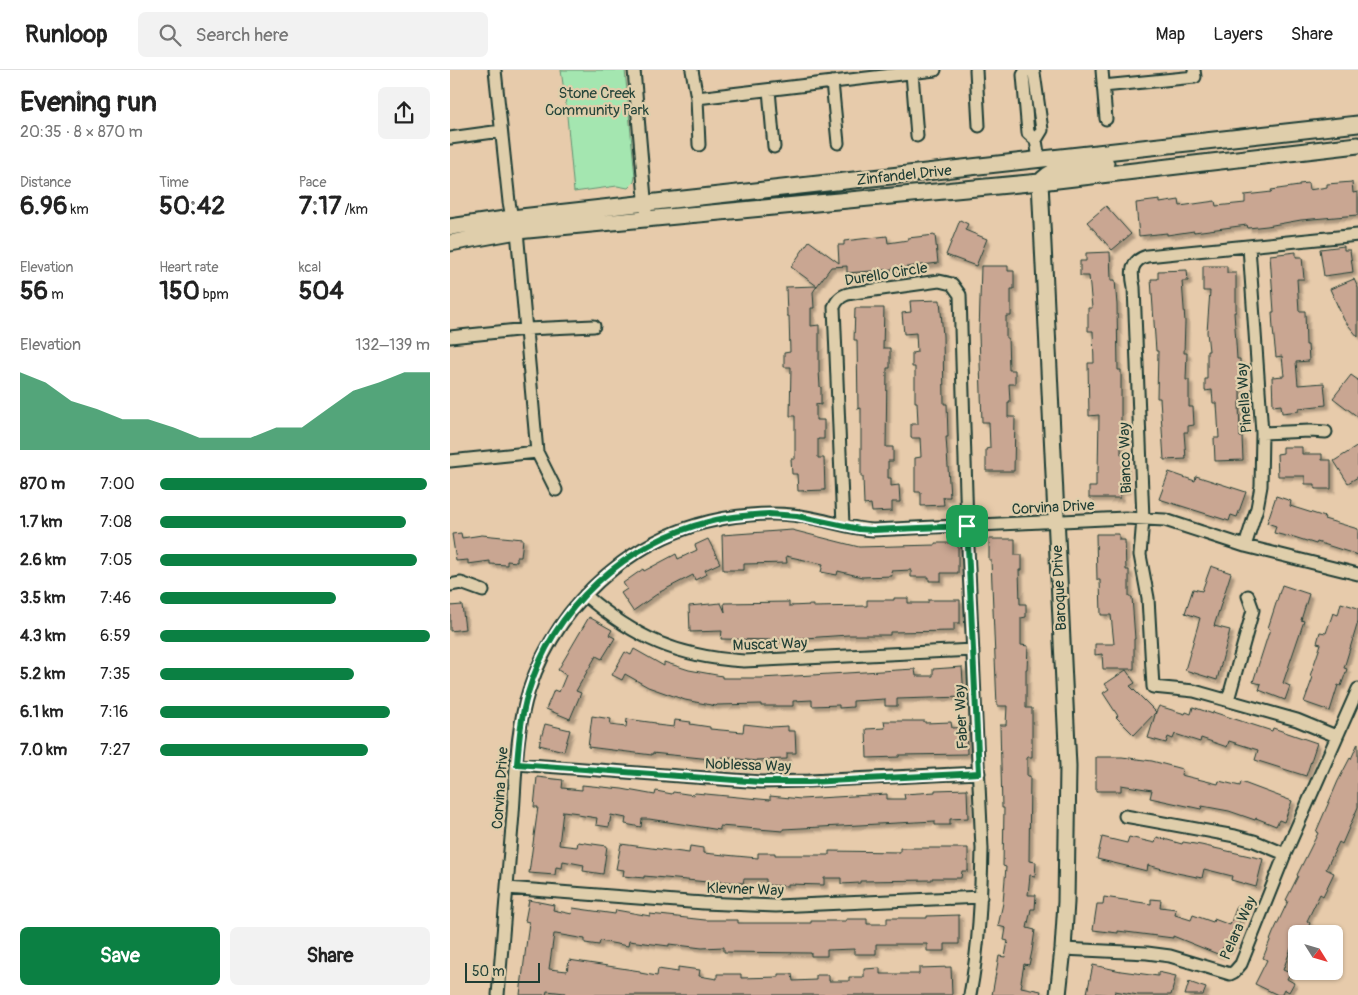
<!DOCTYPE html>
<html lang="en">
<head>
<meta charset="utf-8">
<style>
	:root { --surface:#fff; --page:#f2f2f2; --text:#222; --muted:#767676; --line:#e0e0e0; --accent:#0b8043 }
	body { margin:0; font-family:Pangolin,sans-serif; background:var(--page); color:var(--text); height:100vh; display:flex; flex-direction:column; font-size:19px; white-space:nowrap }
	* { box-sizing:border-box; margin:0 }
	p { font-size:16px; color:var(--muted) }
	.icon { flex:none; width:28px; height:28px; fill:none; stroke:currentColor; stroke-width:2; stroke-linecap:round; stroke-linejoin:round }
	.map { position:relative; flex:1; overflow:hidden }
	.details { display:flex; flex-direction:column; background:var(--surface); width:450px }
	.details>* { flex:none }
	.needle { width:32px; rotate:127deg }
	.fabs { position:absolute; left:838px; top:855px; display:grid; gap:10px }
	.fabs a { display:grid; place-items:center; width:55px; height:55px; border-radius:8px; background:var(--surface); box-shadow:0 1px 4px #0004; font-size:25px }
	.scale { position:absolute; left:15px; bottom:12px; width:75px; box-sizing:border-box; padding-left:5px; border:2px solid #1f3d34; border-top:0; font-size:14px; line-height:18px; white-space:nowrap; color:#1f3d34; -webkit-text-stroke:4px #dfceab; paint-order:stroke }
	.pin { position:absolute; display:grid; place-items:center; width:42px; height:42px; color:#fff; margin:-21px; border-radius:10px; box-shadow:0 2px 8px #0006 }
	.round { display:grid; place-items:center; flex:none; width:52px; height:52px; border-radius:8px; background:var(--page) }
	.overview { display:flex; align-items:center; justify-content:space-between; height:85px; padding:0 20px }
	h1 { font-size:28px; font-weight:800; line-height:38px }
	.stats { display:grid; grid-template-columns:repeat(3,1fr); gap:8px; height:85px; padding:5px 20px }
	.stats div { display:grid; align-content:center }
	.stats b { font-size:25px; font-weight:800 }
	.stats small { font-size:14px; font-weight:400 }
	.stats p { font-size:14px }
	.chart { height:140px; padding:10px 20px }
	.chart p { display:flex; justify-content:space-between }
	.chart svg { width:100%; height:90px; margin-top:5px; fill:var(--accent); opacity:.7 }
	.primary-button { display:flex; gap:10px; margin-top:auto; padding:10px 20px }
	.primary-button a { flex:1; height:58px; border-radius:8px; background:var(--accent); color:#fff; font-size:20px; font-weight:800; line-height:58px; text-align:center }
	.primary-button a+a { background:var(--page); color:var(--text) }
	ul { padding:0 20px; list-style:none; font-size:16px }
	li { display:grid; grid-template-columns:80px 60px 1fr; align-items:center; height:38px }
	li i { height:12px; border-radius:6px; background:var(--accent) }
	header { display:flex; align-items:center; gap:30px; box-sizing:border-box; height:70px; padding:0 25px; background:var(--surface); border-bottom:1px solid var(--line) }
	header strong { font-size:24px }
	nav { display:flex; gap:28px; margin-inline-start:auto; font-size:18px }
	.search { width:350px; height:45px; background:var(--page); display:flex; align-items:center; gap:12px; box-sizing:border-box; padding:0 18px; border-radius:8px; color:var(--muted); font-size:19px }
	main { display:flex; flex:1; min-height:0 }
	.map>svg:first-child { display:block }
	.green { fill:#a4e6b0; stroke:#629272 }
	.building { fill:#c9a692; stroke:#1f3d34; filter:url(#shadow) }
	.lines { fill:none; stroke-linecap:round; stroke-linejoin:round }
	.street-casing { stroke:#1f3d34; stroke-width:15 }
	.secondary-casing { stroke:#1f3d34; stroke-width:19 }
	.street { stroke:#dfceab; stroke-width:11 }
	.secondary { stroke:#dfceab; stroke-width:15 }
	.route-casing { stroke:#fff; stroke-width:10 }
	.route { stroke:#0b8043; stroke-width:6 }
	.labels { text-anchor:middle; stroke-width:4.5; stroke-linejoin:round; paint-order:stroke }
	.park-label { font-size:15px; fill:#26453a; stroke:#dfceab }
	.street-label { font-size:15px; fill:#1f3d34; stroke:#dfceab }
</style>
</head>
<body>
<header>
<strong>Runloop</strong>
<div class="search"><svg class="icon" aria-label="search" viewBox="0 0 24 24"><circle cx="10" cy="10" r="6"/><path d="M15 15l6 6"/></svg>Search here</div>
<nav><a>Map</a><a>Layers</a><a>Share</a></nav>
</header>
<main>
<section class="details">
<div class="overview"><div><h1>Evening run</h1><p>20:35 · 8 × 870 m</p></div><a class="round"><svg class="icon" aria-label="share" viewBox="0 0 24 24"><path d="M12 15V3M7 8l5-5 5 5M5 13v7h14v-7"/></svg></a></div>
<div class="stats">
<div><p>Distance</p><b>6.96<small> km</small></b></div>
<div><p>Time</p><b>50:42</b></div>
<div><p>Pace</p><b>7:17<small> /km</small></b></div>
</div>
<div class="stats">
<div><p>Elevation</p><b>56<small> m</small></b></div>
<div><p>Heart rate</p><b>150<small> bpm</small></b></div>
<div><p>kcal</p><b>504</b></div>
</div>
<div class="chart"><p><span>Elevation</span>132–139 m</p>
<svg viewBox="0 0 160 44" preserveAspectRatio="none"><path d="M0 44V6L10 11L20 20L30 24L40 29L50 29L60 33L70 38L80 38L90 38L100 33L110 33L120 24L130 15L140 11L150 6L160 6V44z"/></svg>
</div>
<ul>
<li><b>870 m</b>7:00<i style="width:99%"></i></li>
<li><b>1.7 km</b>7:08<i style="width:91%"></i></li>
<li><b>2.6 km</b>7:05<i style="width:95%"></i></li>
<li><b>3.5 km</b>7:46<i style="width:65%"></i></li>
<li><b>4.3 km</b>6:59<i style="width:100%"></i></li>
<li><b>5.2 km</b>7:35<i style="width:72%"></i></li>
<li><b>6.1 km</b>7:16<i style="width:85%"></i></li>
<li><b>7.0 km</b>7:27<i style="width:77%"></i></li>
</ul>
<div class="primary-button"><a>Save</a><a>Share</a></div>
</section>
<div class="map">
<svg width="908" height="925" viewBox="0 0 908 925">
	<defs>
		<filter id="shadow"><feDropShadow dx="3.5" dy="3.5" stdDeviation="1" flood-color="#0004"/></filter>
	</defs>
	<rect width="100%" height="100%" fill="#e7cbab"/>
	<filter id="ink" filterUnits="userSpaceOnUse"><feTurbulence type="fractalNoise" baseFrequency=".02" numOctaves="2"/><feDisplacementMap in="SourceGraphic" scale="10" xChannelSelector="R" yChannelSelector="G"/><feConvolveMatrix kernelMatrix="1 2 1 2 8 2 1 2 1" color-interpolation-filters="sRGB"/></filter>
	<g filter="url(#ink)">
		<path class="green" d="M111 0H175L185 107 184 112 178 118 167 116 124 122 116 35Z"/>
		<path class="building" d="M902 112 903 123 908 122V145L851 150 817 156 798 158 797 155 744 162V161L717 165V163L689 166 686 133 710 130V133L729 130 730 136 765 131 766 136 795 133V125L822 122 821 120 849 116V114L858 113 859 120 877 117V114Z
			M656 136 681 164 662 180 637 152Z
			M510 150 518 154 515 160 537 169 526 196 496 185Z
			M485 165 488 193 434 200 397 203V196L381 197 367 216 341 197 359 171 389 193 388 175H394V171L437 166 438 173 458 170V168Z
			M894 176V180H900L903 202 874 206 870 179Z
			M660 182 661 210H665L667 235 668 300H671V384H675L677 420H670V428H639V417H646V403H648L649 345 639 346 638 293H644L643 261H638V238H642L639 206H630V191H636V183Z
			M846 182V187H852L854 209H847L849 241H855L856 275H858L859 291 846 292 848 315 874 313 876 335 849 338V341L832 343 831 335 823 336 822 307 834 306 832 286 826 287 823 259 822 242H824L820 185Z
			M531 196H558V201H564V219H561V246H556V268H558L559 300H565V314H559L560 332H558V347H565L564 401H536V379L540 378 539 352H532L529 264Z
			M753 196H777V203H786V242H784L787 289H790V332H789L790 367H792L793 390 765 391 764 368H769L767 333H763L762 320 755 321V309H757V281H759L757 262 760 221H753Z
			M737 200 738 211H732L735 252 734 283H737L736 310H739V337H743L744 355 738 356V362H734L736 389 714 390 710 328H707L708 281H706L701 209H708V201Z
			M904 209 908 218V267L894 250 880 219Z
			M367 216 363 222 364 238H361V256L369 255V301L370 317H371V335L366 334V350H374V369H368V388H374L375 420 348 421 347 404H342L341 389H345V346H340L341 297H334V283L340 282 339 246H337L336 217Z
			M490 230 493 266 494 334H497L498 367H496L500 427H493L494 435 471 436V422H465V388L471 387 470 368H461V354H468L467 332H465V297H462V283L467 282 466 263 454 264 452 243 461 242 460 231Z
			M405 238H434L433 278H440V298H437L436 377H443V391H438V408H441V416L449 415 450 432H442V441L422 442 421 434 414 435 413 407H411V338L408 339 407 270H404Z
			M901 305 908 310V347L883 328Z
			M908 376V407L898 413 884 391Z
			M833 377H852V384H872V390H881V419H865V414H855V406H828L827 384 833 383Z
			M719 402 745 411 746 406 796 422 787 447 781 445 779 451 709 429Z
			M826 426 841 431 840 436 875 447 874 449 908 459V485L867 472 866 474 841 466 840 467 824 463 826 456 817 453Z
			M342 460 409 477 485 475V473H508V503H491V511H479V507H461V500L441 501 442 506 412 507 388 501 387 505 371 502 373 494 336 486 337 493 294 494V500H273L272 465Z
			M11 463 12 468 32 465 73 469 71 487H67V492L57 491V495L40 494V491L18 494V490L6 491 2 464Z
			M646 464H669V470H675L676 500H679V527H682L685 569H684V599H653L652 584 645 585V574H664L661 545H651L650 510H647Z
			M258 469 270 493 255 500 257 504 245 510 243 505 210 522 183 541 171 523 177 519 173 513 193 499 194 501 226 484 228 489 247 480 245 475Z
			M539 469H565V485H572V500H569L570 534H576V547L571 548V575L578 576 577 599H576V638H582V687H577V706H580L579 791 586 792 585 806 580 805 578 825H586L585 839H581L577 858 585 860 582 881 579 895 574 894 571 912 572 913 571 917 591 921 590 925H542L549 886 555 887 558 871 554 870 556 858 548 856 553 833 556 797 553 796 554 738H552L550 655H556L557 636H547L541 490H539Z
			M761 496 781 503 764 556 780 560 767 610 735 600 750 548 735 543 743 519 752 521Z
			M832 515 859 524 851 550 854 551 833 613 840 616 835 630 809 620 811 614 803 612 820 559 818 558Z
			M444 528H458V533H478V530H510V553H504V561L440 562V565H398L325 570 271 569 272 561 240 562 239 536 271 533 275 542 274 533 339 532V536L363 535V537L417 536V530H444Z
			M891 533 908 538V552L894 598 897 599 891 616 888 615 880 641 854 632 863 607 860 606 871 574 867 573 870 562 876 563 883 543 888 545Z
			M12 535 15 559 0 561V536Z
			M139 547 162 560 159 565 165 568 152 589 146 586 126 621 131 623 120 649 96 639 104 620 109 622 116 605 108 600Z
			M184 579 214 596V592L239 600 272 606V608H311L465 599 466 606H483V599L512 597 514 627 447 629V636H435V629L403 631V637L389 638V635L362 636V630L343 631V636H311V634L267 635 266 636 235 630 198 617 175 604 172 610 162 605 175 582 181 585Z
			M676 600 685 613 680 616 706 642 709 636 735 644 736 642 741 644 743 637 763 644V642L822 661 823 658 867 673 856 706 805 690 808 680 779 671 777 677 751 668 750 672 725 664 723 669 718 667 716 673 698 668 706 642 684 665 666 647 668 646 653 623 659 619 655 614Z
			M142 646 161 649 160 655 176 657 177 649 206 653V655L224 657 225 650 241 652 240 654 260 657V659L293 662 294 654 321 657 338 656V661H345L346 683H337V689L306 690V691L271 687V690L202 683V685L138 677Z
			M434 651H475V653L501 652 502 658 516 657 517 684 449 685V687L417 688 416 659 435 658Z
			M95 654 120 660 114 681 89 675Z
			M908 673V737L892 774 889 772 876 799 884 803 873 826 870 824 857 851 860 853 855 864H846V874L843 873 833 900 840 903 837 909 844 913 839 922 834 919 831 925H828L805 914 817 890 813 888 823 863 838 831 836 830 848 806 847 805 868 763 866 762 888 711 900 688 901 689Z
			M646 687H672L702 691 732 699 731 705 768 714 769 711 790 716 791 712 842 731 834 752 829 750 826 756 806 748 805 750 779 741 752 736 751 739 700 728 702 720 671 715V721H646Z
			M87 707 113 710 112 718 132 720V715L172 719 205 725 206 721 222 724 223 722 244 725 245 723 320 730V726L351 729 437 724V729H455L454 724 485 722V720L517 719 518 748 500 749V755H485V751L333 759V761L270 756V760L199 749H192L191 757 175 754 176 748 161 745 159 757 146 755 147 748 128 745 129 743 113 741 109 775 127 777 128 772 157 776 153 804 133 801 134 795 113 791 112 798 106 797 105 805 79 803 88 737H84Z
			M652 767 677 773 679 767 705 773 707 767 732 774 733 772 751 775 813 789 806 817 781 810 782 806 754 799 752 808 727 803 698 795 697 801 647 789Z
			M171 774 239 783 240 776 253 778V783L308 788V783H325V785H379V781L450 782V778H518V801H512L511 808H482V810L410 811V813L391 814V808H374V815L338 814V816L316 815V809H294L293 813 268 811V813L194 806V808L173 806 174 800 166 799Z
			M654 827 701 834V829L711 830 710 837 726 839 725 845 741 850 743 845 763 852 764 849 780 855 787 836 794 838 779 880 773 877 770 885 723 866V868L668 861V863L643 860 647 834H653Z
			M79 830 104 835 103 840 122 844 123 838 165 844 166 840 200 846V844L255 850H288V853H361V851H396V849H417V854H437V848H477V846L509 845V874H495V881H477V874H426V884H404V879L377 880V886H361V883L274 882V877L252 878 219 874V876L179 871 178 876 150 871 149 875 135 873V869L106 864H104L99 899 117 901 119 890 190 901V903L207 906 208 899 228 902V897L250 900 249 906 267 909V904H291V908L329 907V904H342L343 911 366 910V905H379V911H399V907H414V899L430 898V904H469V898L501 897 502 925H115V923L97 921 96 925H70L79 852 75 851Z
			M643 895 671 901 708 906V902L726 906 721 925H688L665 921 664 925 637 923Z
			M739 912 756 918 753 925H735Z"/>
		<g class="lines">
			<g class="street-casing">
				<path id="street" d="M45 0 59 132 62 148
					M184 0 196 140
					M242 0 247 28 485 0
					M526 0 529 56
					M576 0 573 5 578 63 586 70
					M581 0 584 3 592 60 586 70 589 90
					M652 0 656 49
					M462 3 467 66
					M382 12 388 73
					M653 16 745 7 744 0
					M319 20 324 77
					M247 28 249 75
					M0 68 51 61
					M67 161 87 382 106 420
					M0 267 77 259 144 256
					M812 363 860 361 876 362
					M0 391 87 382
					M393 455 384 237C388 228 393 224 403 223L489 211 502 214 510 225 517 456 532 779C531 828 529 877 520 925
					M795 476 807 438 811 416 812 363 799 177
					M0 515 11 513 33 521
					M135 525C185 568 228 587 294 591L523 580
					M778 630 803 540 798 526
					M886 666 847 650 744 621 703 617 698 528 690 485 693 449 684 217C681 203 680 191 697 186L908 165
					M67 694 311 712 359 711 529 703
					M675 746 785 766 804 771 835 784
					M57 818 253 833 326 836 531 827
					M613 879 697 883 720 886 780 904 784 902 791 894 835 784 908 619
					M48 925C53 865 58 804 63 744 66 703 66 660 79 620 111 524 197 453 300 445 322 443 345 444 367 449 386 453 404 459 423 460L675 448 715 450 795 476 908 504"/>
			</g>
			<g class="secondary-casing">
				<path id="secondary" d="M593 109C609 93 636 95 656 93
					M590 112 618 696 616 832 613 879 608 925
					M0 157 62 148 908 54
					M0 173 67 161 590 112 908 75"/>
			</g>
			<use href="#street" class="street"/>
			<use href="#secondary" class="secondary"/>
		</g>
	</g>
	<g class="lines" filter="url(#ink)">
		<g class="route-casing">
			<path id="route" d="M319 444 347 446 409 459 423 460 517 456 529 703 359 712H311L67 694C69 670 71 646 78 623 103 537 176 472 262 451 281 446 300 445 319 444Z"/>
		</g>
		<use href="#route" class="route"/>
	</g>
	<g class="labels">
		<g class="park-label">
			<text x="147" y="28">Stone Creek<tspan x="147" dy="17">Community Park</tspan></text>
		</g>
		<g class="street-label">
			<text transform="translate(454 105) rotate(-6)" y="5">Zinfandel Drive</text>
			<text transform="translate(436 204) rotate(-9)" y="5">Durello Circle</text>
			<text transform="translate(794 328) rotate(-94)" y="5">Pinella Way</text>
			<text transform="translate(675 388) rotate(-92)" y="5">Bianco Way</text>
			<text transform="translate(603 437) rotate(-3)" y="5">Corvina Drive</text>
			<text transform="translate(609 518) rotate(-93)" y="5">Baroque Drive</text>
			<text transform="translate(320 574) rotate(-2)" y="5">Muscat Way</text>
			<text transform="translate(511 647) rotate(-93)" y="5">Faber Way</text>
			<text transform="translate(298 695) rotate(2)" y="5">Noblessa Way</text>
			<text transform="translate(50 718) rotate(-86)" y="5">Corvina Drive</text>
			<text transform="translate(295 819) rotate(2)" y="5">Klevner Way</text>
			<text transform="translate(788 858) rotate(-66)" y="5">Pelara Way</text>
		</g>
	</g>
</svg>
<div class="fabs">
<a><svg class="needle" viewBox="-14 -14 28 28"><path d="M0-13l5 13h-10z" fill="#e53935"/><path d="M0 13l5-13h-10z" fill="#767676"/></svg></a>
</div>
<div class="scale">50 m</div>
<div class="pin" style="left:517px;top:456px;background:#1e9e55"><svg class="icon" aria-label="arrive" viewBox="0 0 24 24"><path d="M6 21V4h12l-3 4 3 4H6"/></svg></div>
</div>
</main>
</body>
</html>
